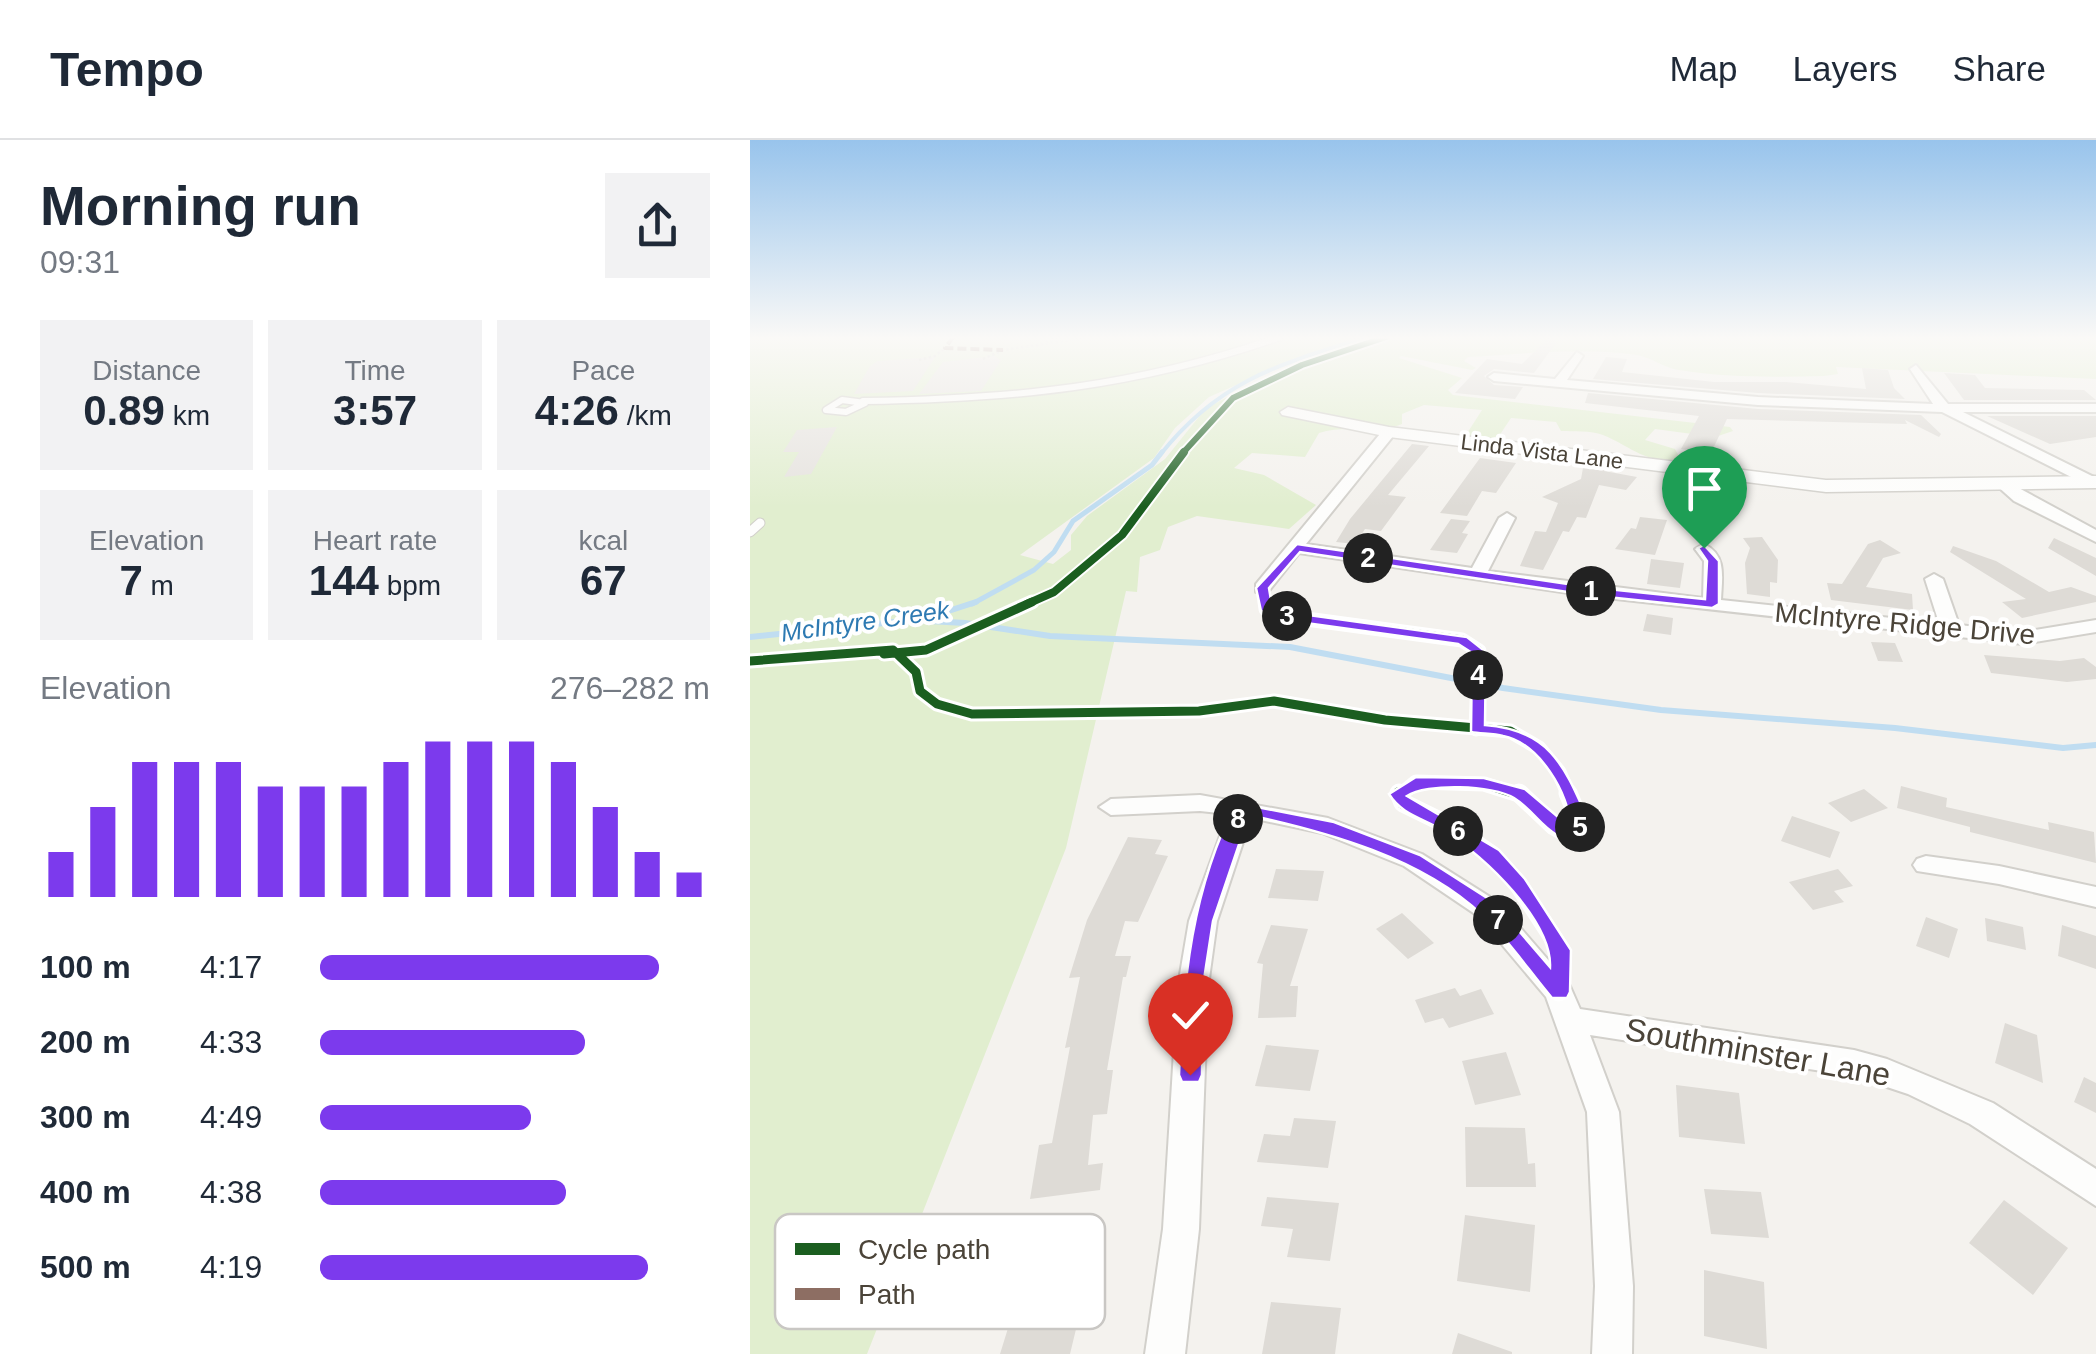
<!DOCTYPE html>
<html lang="en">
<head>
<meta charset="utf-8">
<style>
	:root { --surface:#fff; --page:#f2f2f3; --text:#1f2937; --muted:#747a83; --line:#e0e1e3; --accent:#7c3aed }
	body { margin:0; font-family:Helvetica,sans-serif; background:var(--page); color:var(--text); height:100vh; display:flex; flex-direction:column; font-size:38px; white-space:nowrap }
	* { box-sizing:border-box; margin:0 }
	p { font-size:32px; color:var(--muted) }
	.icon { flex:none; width:55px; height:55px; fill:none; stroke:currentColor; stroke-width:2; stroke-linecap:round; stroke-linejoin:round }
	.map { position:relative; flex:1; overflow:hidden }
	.sheet { display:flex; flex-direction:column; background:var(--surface); width:750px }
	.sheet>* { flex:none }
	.pin { position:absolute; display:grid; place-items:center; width:85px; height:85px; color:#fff; margin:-102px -42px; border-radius:50% 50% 50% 0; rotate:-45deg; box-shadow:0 0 10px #0007 }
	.pin .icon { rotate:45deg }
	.km { position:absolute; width:50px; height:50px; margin:-25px; border-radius:50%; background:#222; color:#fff; font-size:28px; line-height:50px; text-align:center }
	.round { display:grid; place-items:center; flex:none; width:105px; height:105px; border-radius:0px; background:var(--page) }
	.summary { display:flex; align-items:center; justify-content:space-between; height:170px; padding:0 40px }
	h1 { font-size:55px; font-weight:600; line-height:75px }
	.stats { display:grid; grid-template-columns:repeat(3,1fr); gap:15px; height:170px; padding:10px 40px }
	.stats div { display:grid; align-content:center; border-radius:0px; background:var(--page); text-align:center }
	.stats b { font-size:42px; font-weight:600 }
	.stats small { font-size:28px; font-weight:400 }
	.stats p { font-size:28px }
	.chart { height:280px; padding:20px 40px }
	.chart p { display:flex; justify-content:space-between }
	.chart svg { width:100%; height:180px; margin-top:10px; stroke:var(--accent); stroke-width:6 }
	ul { padding:0 40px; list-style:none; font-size:32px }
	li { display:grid; grid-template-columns:160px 120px 1fr; align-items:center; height:75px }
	li i { height:25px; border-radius:12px; background:var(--accent) }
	header { display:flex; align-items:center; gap:60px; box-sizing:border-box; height:140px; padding:0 50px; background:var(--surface); border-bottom:2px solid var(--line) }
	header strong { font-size:48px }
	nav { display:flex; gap:55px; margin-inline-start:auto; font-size:35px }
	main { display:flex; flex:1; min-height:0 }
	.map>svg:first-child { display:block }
	.green { fill:#e1eecf }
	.parking { fill:#e6e3df }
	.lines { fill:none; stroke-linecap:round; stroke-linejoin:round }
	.stream-far2 { stroke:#c0ddf1; stroke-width:4 }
	.stream-far1 { stroke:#c0ddf1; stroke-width:5 }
	.stream { stroke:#c0ddf1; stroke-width:6 }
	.building { fill:#dedbd6 }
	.service-far1-casing { stroke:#d2d0cb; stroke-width:9 }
	.service-casing { stroke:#d2d0cb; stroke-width:11 }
	.minor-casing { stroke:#d2d0cb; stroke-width:4 }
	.tertiary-casing { stroke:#d2d0cb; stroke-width:3 }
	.path { stroke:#d3d2cc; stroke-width:2.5; stroke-dasharray:2.5 2.5; stroke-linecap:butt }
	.service-far1 { stroke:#fdfdfc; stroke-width:6 }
	.service { stroke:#fdfdfc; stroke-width:9 }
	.minor { fill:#fdfdfc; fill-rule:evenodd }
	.tertiary { fill:#fdfdfc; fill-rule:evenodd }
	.quiet { stroke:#8d6e63; stroke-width:4; stroke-dasharray:9 4; stroke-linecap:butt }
	.cycleway-far3-casing { stroke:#fff; stroke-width:10 }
	.cycleway-far2-casing { stroke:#fff; stroke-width:12 }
	.cycleway-far1-casing { stroke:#fff; stroke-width:15 }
	.cycleway-casing { stroke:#fff; stroke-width:19 }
	.cycleway-far3 { stroke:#1b5e20; stroke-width:6 }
	.cycleway-far2 { stroke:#1b5e20; stroke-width:8 }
	.cycleway-far1 { stroke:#1b5e20; stroke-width:9 }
	.cycleway { stroke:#1b5e20; stroke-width:12 }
	.route { fill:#7c3aed; stroke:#fff; stroke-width:2.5 }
	.labels { text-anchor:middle; stroke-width:8; stroke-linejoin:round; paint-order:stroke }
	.far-street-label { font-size:22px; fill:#4b4439; stroke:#fff }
	.far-water-label { font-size:25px; font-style:italic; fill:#2e7ab2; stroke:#fff }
	.street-label { font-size:28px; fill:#4b4439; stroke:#fff }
	.near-street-label { font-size:32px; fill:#4b4439; stroke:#fff }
	.key { fill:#fff; stroke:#c9c7c4; stroke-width:2.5 }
	.key-label { font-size:28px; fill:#4b4439 }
</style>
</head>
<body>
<header>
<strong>Tempo</strong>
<nav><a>Map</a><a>Layers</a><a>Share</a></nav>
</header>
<main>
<section class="sheet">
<div class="summary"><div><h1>Morning run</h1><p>09:31</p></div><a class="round"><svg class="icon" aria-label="share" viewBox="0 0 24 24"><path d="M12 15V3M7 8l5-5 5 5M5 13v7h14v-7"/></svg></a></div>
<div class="stats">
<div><p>Distance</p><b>0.89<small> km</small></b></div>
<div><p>Time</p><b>3:57</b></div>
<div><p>Pace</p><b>4:26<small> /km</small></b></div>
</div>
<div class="stats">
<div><p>Elevation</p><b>7<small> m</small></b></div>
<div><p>Heart rate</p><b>144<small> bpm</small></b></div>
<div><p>kcal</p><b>67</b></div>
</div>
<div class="chart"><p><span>Elevation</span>276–282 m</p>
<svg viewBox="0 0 160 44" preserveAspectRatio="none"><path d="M5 44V33M15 44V22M25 44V11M35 44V11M45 44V11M55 44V17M65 44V17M75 44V17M85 44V11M95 44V6M105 44V6M115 44V6M125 44V11M135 44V22M145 44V33M155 44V38"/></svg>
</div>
<ul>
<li><b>100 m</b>4:17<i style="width:87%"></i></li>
<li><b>200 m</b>4:33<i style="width:68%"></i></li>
<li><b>300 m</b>4:49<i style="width:54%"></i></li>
<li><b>400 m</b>4:38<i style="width:63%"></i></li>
<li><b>500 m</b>4:19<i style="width:84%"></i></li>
</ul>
</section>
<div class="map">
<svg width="1346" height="1214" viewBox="0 0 1346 1214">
	<rect width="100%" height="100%" fill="#f4f2ee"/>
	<path class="green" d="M0 197H612L545 219 459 257 425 288 404 318 270 415 303 424 321 410V395L337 376 415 319 456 268 540 225 625 197H1346V239L1086 227 1088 234 1074 236C1026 237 977 238 929 230 915 228 902 218 887 215 832 207 773 214 718 217L714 221 726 228 722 230 651 216 649 218 712 238 698 250 703 255 980 287 983 291 965 297 905 289 895 300 925 309 931 320C895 324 882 307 853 295 841 290 823 292 811 291L806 282 761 278 745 302 714 298 732 270 674 265 652 274V284C627 295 596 284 569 293L555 317 502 313 484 328 514 335 566 365 539 389 447 376 418 387 410 410 390 417 387 452 376 451 316 708 117 1214H0Z"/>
	<path class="parking" d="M244 216 251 220 231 251 169 254 193 222Z
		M185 217 163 251 104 254 120 226 128 221Z
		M87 287 61 334 34 337 49 312H33L47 290Z"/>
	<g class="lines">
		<path class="stream-far2" d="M410 315C469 240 530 224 617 197"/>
		<path class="stream-far1" d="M222 464 284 430 304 412 323 381 402 325 412 312"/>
		<path class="stream" d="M180 477 226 462
			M161 480 215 483 300 496 540 507 753 548 911 570 1145 588 1313 608 1346 605
			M0 497 163 480"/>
	</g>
	<path class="building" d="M799 197 806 203 784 233 744 229 734 236 744 245 773 247 765 259 705 253 737 219 772 224Z
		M856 217 877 219 872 232 964 242H1036L1116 249 1112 228 1138 230 1144 248 1155 259 1008 253 843 239Z
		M1194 233 1225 235 1235 248 1334 250 1346 260H1214Z
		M838 253 1008 269 1171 275 1191 294 1189 297 1155 280 1157 284 977 279 961 313 931 309 949 276 835 263Z
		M1237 276H1346V297L1300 304Z
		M662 304 679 306 638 355 656 357 631 391 615 389 605 404 586 402 600 379Z
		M730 318 766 323 746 353 732 351 717 376 690 373Z
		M833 328H855L854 331 887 337 876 350 849 345 836 378 827 377 819 392 813 391 793 430 770 426 785 391 796 392 808 363 792 357 831 339Z
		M890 377 917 380 905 415 865 409 881 388 886 389Z
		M701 379 720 381 712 393 718 394 707 413 680 410Z
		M1012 397 1028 420 1027 443 1020 442V457L997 454 995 423 1000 408 993 398Z
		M1304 398 1346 418V436L1298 408Z
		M1130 400 1151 413 1133 418 1116 447 1162 454 1163 470 1081 460 1077 443 1092 444 1118 404Z
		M1203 406 1246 421 1299 452 1321 447 1346 456V462L1272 478 1252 462 1276 459 1200 412Z
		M901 419 934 423 930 448 897 444Z
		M897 474 923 478 921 495 893 491Z
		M1121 502 1145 503 1153 522 1128 521Z
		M1234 515 1310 521 1334 518 1346 527V539L1317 542 1241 533Z
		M1151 646 1197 658 1196 667 1299 690 1298 682 1344 692 1346 723 1220 692V687L1147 668Z
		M1114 649 1138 668 1101 682 1078 663Z
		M1042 676 1090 692 1080 718 1031 701Z
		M378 697 412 700 405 714 418 716 388 782 375 781 365 816H381L376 837H373L357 930H363L357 974 343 975 338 1025 353 1023 350 1050 280 1059 289 1005 302 1003 320 907 315 908 330 837 319 838 337 780Z
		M526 729 574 731 568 761 518 758Z
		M1088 729 1103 746 1084 751 1094 762 1063 770 1039 742Z
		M652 773 684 803 658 819 626 789Z
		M1176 777 1208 789 1199 818 1166 806Z
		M1235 778 1273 787 1276 810 1237 801Z
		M521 785 558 789 540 846H548L546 877 508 878 513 824 507 823Z
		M1312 785 1346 796V829L1308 816Z
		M705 848 710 856 731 849 744 874 699 888 693 878 675 883 665 860Z
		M1255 883 1287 895 1293 943 1245 923Z
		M516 905 569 910 560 951 505 946Z
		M756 912 771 955 725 965 712 921Z
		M1334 937 1346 943V973L1324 962Z
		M926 945 989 953 995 1004 929 997Z
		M544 978 586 981 578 1028 507 1022 514 994 540 996Z
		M715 987 775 988 778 1024 785 1023 786 1047H716Z
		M954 1049 1011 1052 1019 1098 961 1094Z
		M517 1057 589 1063 580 1121 537 1117 543 1089 511 1086Z
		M1254 1060 1318 1108 1283 1155 1219 1103Z
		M715 1075 785 1085 780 1152 707 1141Z
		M954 1130 1014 1142 1017 1209 954 1196Z
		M521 1162 591 1168 585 1214H512Z
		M259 1185H327L320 1214H250Z
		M708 1193 762 1212V1214H702Z"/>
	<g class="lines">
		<g class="service-far1-casing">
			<path id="service-far1" d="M92 260 115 263 96 272 76 270Z
				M113 261C264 259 386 247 530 197"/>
		</g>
		<g class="service-casing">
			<path id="service" d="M0 392 10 383"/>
		</g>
		<g class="minor-casing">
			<path id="minor" d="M827 212 833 216 817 240 1008 257 1183 264 1160 229 1166 225 1198 264H1346V272H1213L1346 338V346L1337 345 1192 272 1008 265 744 241 738 237 744 233 805 239Z
				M639 288 646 292 644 295 556 404 722 428 749 378 757 373 765 378 738 431 953 458 954 421 945 409 954 404C977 415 972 437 971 460L1189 483 1175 439 1184 434 1193 439 1209 485 1273 492 1346 480V492L1273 504 839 456 549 413 518 452H506V444L634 289Z
				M1254 340 1346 390V402L1264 361 1246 345Z
				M450 655 578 678 672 714 748 762 819 844 830 869 1104 910 1137 919 1243 963 1346 1029V1066L1220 984 1158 954 1104 936 840 895 869 972 883 1146 882 1214H842L845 1146 837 972 796 857 728 776 654 726 572 693 501 678 467 781 458 846 449 1089 435 1214H395L413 1089 428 846 439 781 478 674 450 671 361 675 349 667 361 659Z
				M1176 716 1249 726 1346 747V767L1249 744 1167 731 1163 725 1167 719Z"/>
		</g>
		<g class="tertiary-casing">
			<path id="tertiary" d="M538 267 639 287 1076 340 1346 336V348L1076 352 639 297 532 275 530 272Z"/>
		</g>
		<path class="path" d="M291 204 310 197
			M233 219 253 210 341 197
			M169 220 185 216 195 208"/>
		<use href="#service-far1" class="service-far1"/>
		<use href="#service" class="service"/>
		<use href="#minor" class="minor"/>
		<use href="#tertiary" class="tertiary"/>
		<path class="quiet" d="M203 197 195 208 253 210"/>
		<g class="cycleway-far3-casing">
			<path id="cycleway-far3" d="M431 315 483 258 552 225 636 197"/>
		</g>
		<g class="cycleway-far2-casing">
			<path id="cycleway-far2" d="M512 448 515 464
				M277 464 304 452 372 395 434 312"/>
		</g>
		<g class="cycleway-far1-casing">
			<path id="cycleway-far1" d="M515 462 516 469 534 476 712 500 729 511 726 589
				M134 514 176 510 282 462
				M0 521 143 510 166 532 170 551 187 564 222 574 449 571 524 561 635 580 760 591 789 608 809 632 819 656
				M649 656 666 642 734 644 772 656"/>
		</g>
		<g class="cycleway-casing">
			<path id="cycleway" d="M649 653 653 663 700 686 742 715 768 744 811 810 809 852
				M769 653 804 686 820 695 829 692 831 684 818 653"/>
		</g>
		<use href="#cycleway-far3" class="cycleway-far3"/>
		<use href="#cycleway-far2" class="cycleway-far2"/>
		<use href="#cycleway-far1" class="cycleway-far1"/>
		<use href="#cycleway" class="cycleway"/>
	</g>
	<linearGradient id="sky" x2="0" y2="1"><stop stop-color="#98c4ec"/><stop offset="0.54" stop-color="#faf9f7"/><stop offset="1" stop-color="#faf9f7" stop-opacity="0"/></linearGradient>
	<rect width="1346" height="367" fill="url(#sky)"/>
	<path class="route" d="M547 404 838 447 955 459 957 421 948 408 954 405 969 421V464L962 468 838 455 550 412 519 448 522 466 537 472 717 497 736 512 735 585C802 590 815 628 840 684L835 697C800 707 790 674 764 658 743 645 676 643 657 656L749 710 775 739 821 810 820 852 817 858H802C779 831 758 799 732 775 672 718 577 692 499 675L463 781 453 846 452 935 449 942H432L429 935C433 841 442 748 486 663L584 682 670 715 745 763 800 827C802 781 734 716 697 693 677 679 652 676 639 654L666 637 734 638 775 649 821 688C819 653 789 603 753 596 743 593 731 594 721 592L722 513 708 504 534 480 511 471 506 448Z"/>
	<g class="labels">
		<g class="far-street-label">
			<text transform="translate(792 311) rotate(7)" y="8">Linda Vista Lane</text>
		</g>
		<g class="far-water-label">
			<text transform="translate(115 481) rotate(-8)" y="9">McIntyre Creek</text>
		</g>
		<g class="street-label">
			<text transform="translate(1155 483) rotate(5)" y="10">McIntyre Ridge Drive</text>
		</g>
		<g class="near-street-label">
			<text transform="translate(1008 912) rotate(10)" y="11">Southminster Lane</text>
		</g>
	</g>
	<rect x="25" y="1074" width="330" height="115" rx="15" class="key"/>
	<rect x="45" y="1103" width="45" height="12" fill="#1b5e20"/>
	<rect x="45" y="1148" width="45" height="12" fill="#8d6e63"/>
	<g class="key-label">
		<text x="108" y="1119">Cycle path</text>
		<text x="108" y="1164">Path</text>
	</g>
</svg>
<div class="pin" style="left:954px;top:408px;background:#1e9e55"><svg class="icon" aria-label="arrive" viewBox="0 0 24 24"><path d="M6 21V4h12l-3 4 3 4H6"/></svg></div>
<div class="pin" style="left:440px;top:935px;background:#d93025"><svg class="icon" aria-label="check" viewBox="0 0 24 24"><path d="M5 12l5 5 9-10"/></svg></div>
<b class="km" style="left:841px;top:451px">1</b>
<b class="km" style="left:618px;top:418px">2</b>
<b class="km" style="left:537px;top:476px">3</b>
<b class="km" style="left:728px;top:535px">4</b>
<b class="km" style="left:830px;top:687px">5</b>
<b class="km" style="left:708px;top:691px">6</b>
<b class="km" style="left:748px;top:780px">7</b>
<b class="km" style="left:488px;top:679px">8</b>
</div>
</main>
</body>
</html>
